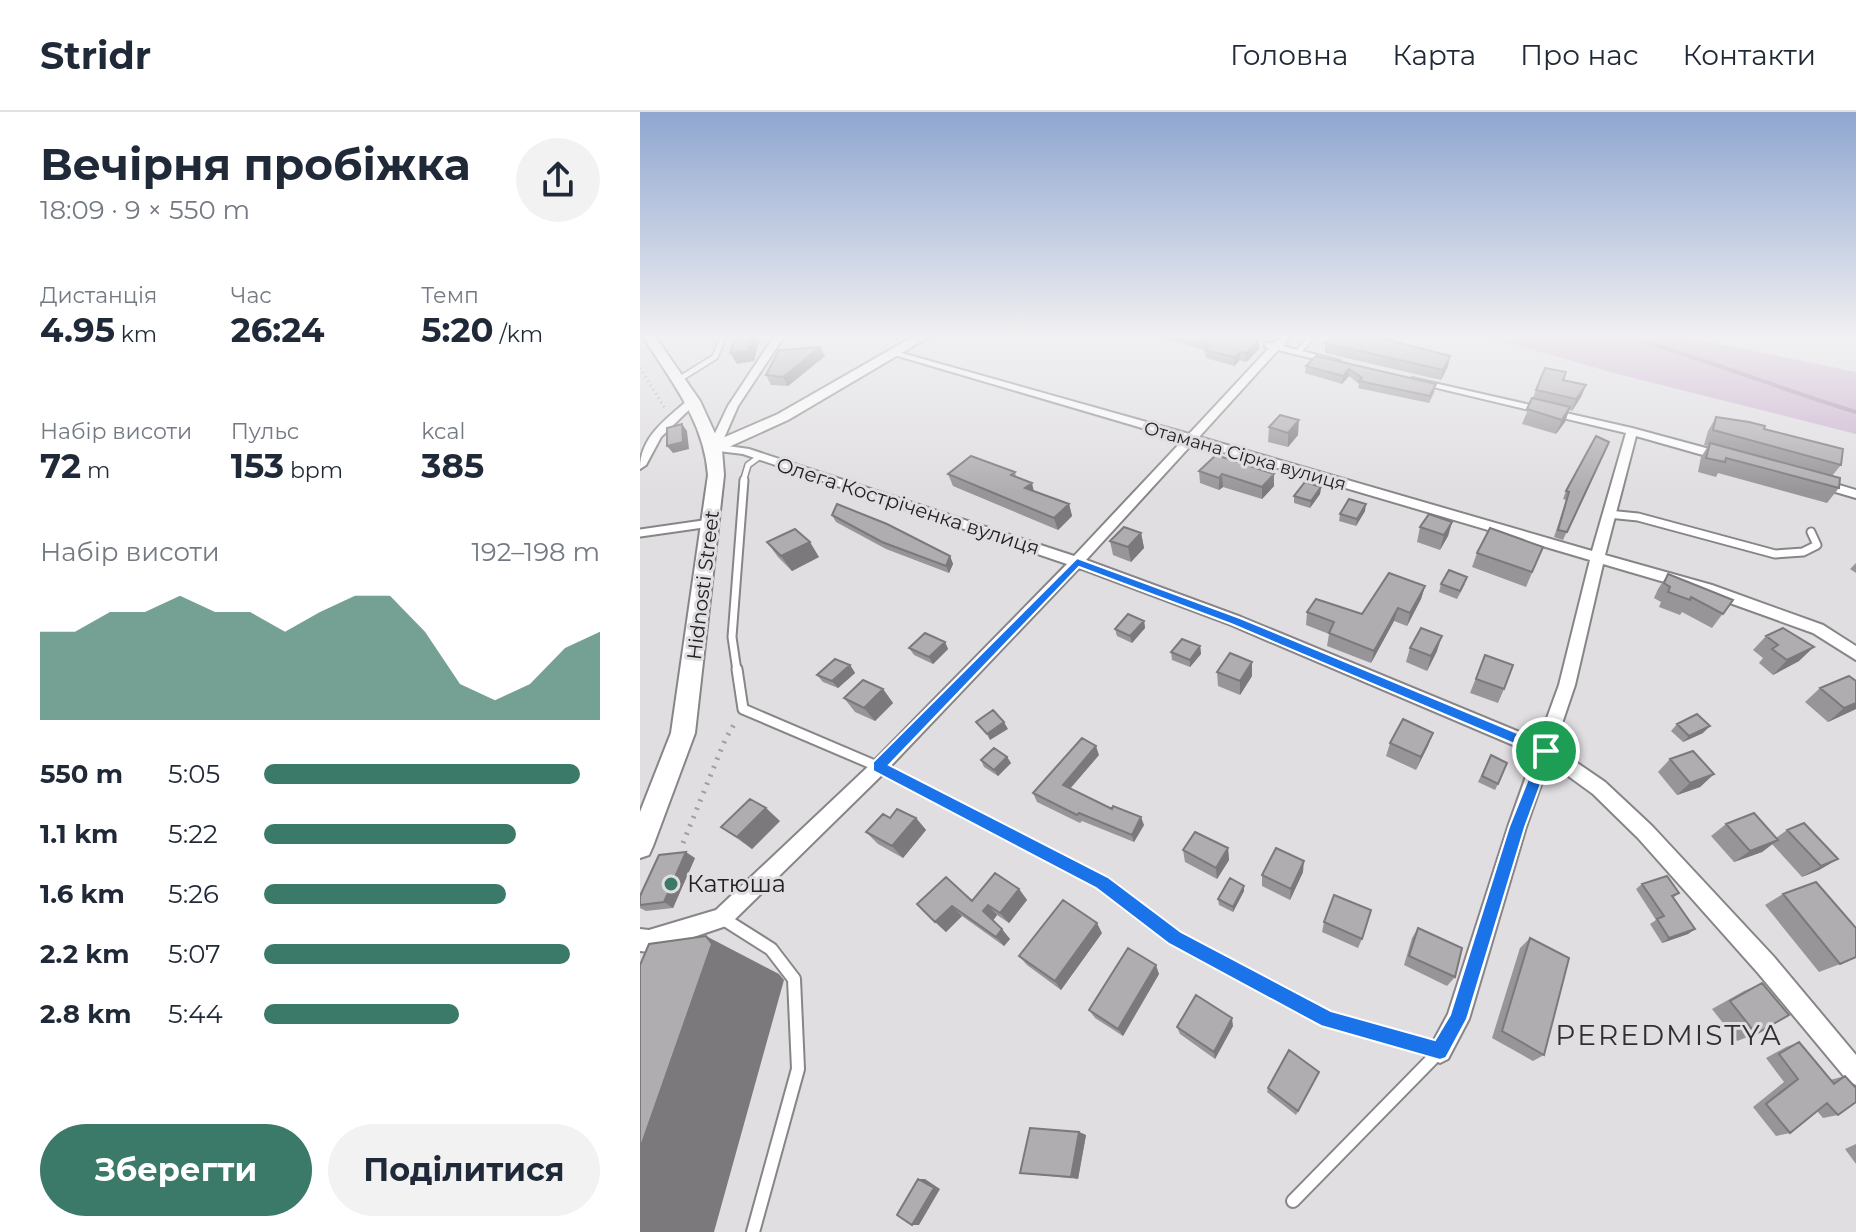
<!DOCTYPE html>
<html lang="uk">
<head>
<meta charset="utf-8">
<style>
	:root { --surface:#fff; --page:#f2f2f3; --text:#1f2937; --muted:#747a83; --line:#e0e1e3; --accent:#3b7a68 }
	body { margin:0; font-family:Montserrat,sans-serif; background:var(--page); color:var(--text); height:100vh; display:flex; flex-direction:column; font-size:30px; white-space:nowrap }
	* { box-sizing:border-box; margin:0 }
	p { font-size:26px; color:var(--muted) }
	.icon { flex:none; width:44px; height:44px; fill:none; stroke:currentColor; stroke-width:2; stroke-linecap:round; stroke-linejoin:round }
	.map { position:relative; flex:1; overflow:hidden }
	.drawer { display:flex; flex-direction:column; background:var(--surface); width:640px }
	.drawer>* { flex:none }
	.pin { position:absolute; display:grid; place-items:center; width:68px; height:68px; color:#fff; margin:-34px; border:4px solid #fff; border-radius:50%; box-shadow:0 2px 8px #0007 }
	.round { display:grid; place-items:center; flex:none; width:84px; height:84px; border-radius:42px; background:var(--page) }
	.overview { display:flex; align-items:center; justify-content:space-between; height:136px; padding:0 40px }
	h1 { font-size:44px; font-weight:700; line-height:60px }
	.metrics { display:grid; grid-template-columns:repeat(3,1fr); gap:12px; height:136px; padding:8px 40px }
	.metrics div { display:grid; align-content:center }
	.metrics b { font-size:34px; font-weight:700 }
	.metrics small { font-size:22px; font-weight:400 }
	.metrics p { font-size:22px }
	.chart { height:224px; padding:16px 40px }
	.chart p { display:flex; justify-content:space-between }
	.chart svg { width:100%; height:144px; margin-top:8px; fill:var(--accent); opacity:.7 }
	.primary-button { display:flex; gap:16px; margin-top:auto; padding:16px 40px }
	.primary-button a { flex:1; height:92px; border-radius:48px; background:var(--accent); color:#fff; font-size:32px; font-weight:700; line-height:92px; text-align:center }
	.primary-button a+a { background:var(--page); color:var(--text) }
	ul { padding:0 40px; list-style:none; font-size:26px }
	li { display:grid; grid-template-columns:128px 96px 1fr; align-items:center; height:60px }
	li i { height:20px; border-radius:10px; background:var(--accent) }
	header { display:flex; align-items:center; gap:48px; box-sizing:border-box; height:112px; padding:0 40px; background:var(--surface); border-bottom:2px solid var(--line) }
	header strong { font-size:38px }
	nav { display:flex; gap:44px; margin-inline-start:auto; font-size:28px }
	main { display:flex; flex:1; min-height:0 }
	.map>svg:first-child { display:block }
	.green { fill:#cbb1cf }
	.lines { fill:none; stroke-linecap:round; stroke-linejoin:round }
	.stream { stroke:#a990ad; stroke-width:4 }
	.lane-far3-casing { stroke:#878587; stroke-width:8 }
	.lane-far2-casing { stroke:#878587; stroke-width:11 }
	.lane-far1-casing { stroke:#878587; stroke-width:13 }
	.lane-casing { stroke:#878587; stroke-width:16 }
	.street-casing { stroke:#878587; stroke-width:4 }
	.secondary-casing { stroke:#878587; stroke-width:4 }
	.path-far1 { stroke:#a09ea1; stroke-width:3; stroke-dasharray:1 4; stroke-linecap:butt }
	.path { stroke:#a09ea1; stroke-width:5; stroke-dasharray:2 7; stroke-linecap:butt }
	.lane-far3 { stroke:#fff; stroke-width:5 }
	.lane-far2 { stroke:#fff; stroke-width:7 }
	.lane-far1 { stroke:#fff; stroke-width:9 }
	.lane { stroke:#fff; stroke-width:12 }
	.street { fill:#fff; fill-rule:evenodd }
	.secondary { fill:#fff; fill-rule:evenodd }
	.wall { fill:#979597 }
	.shaded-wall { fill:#7b797b }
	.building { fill:#b0adb0; stroke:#7b797b; stroke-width:2 }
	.route { fill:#1a73e8; stroke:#fff; stroke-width:2; fill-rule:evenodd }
	.poi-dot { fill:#3b7a68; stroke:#e0dee1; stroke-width:3 }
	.labels { text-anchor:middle; stroke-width:6; stroke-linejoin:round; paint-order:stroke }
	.far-street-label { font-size:18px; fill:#222122; stroke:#e0dee1 }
	.street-label { font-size:20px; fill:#222122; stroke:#e0dee1 }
	.near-poi-label { font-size:24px; fill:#222122; stroke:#e0dee1; text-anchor:start }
	.near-quarter-label { font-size:28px; letter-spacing:2px; fill:#312f32; stroke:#e0dee1 }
</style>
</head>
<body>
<header>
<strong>Stridr</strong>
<nav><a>Головна</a><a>Карта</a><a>Про нас</a><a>Контакти</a></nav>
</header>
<main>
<section class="drawer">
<div class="overview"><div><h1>Вечірня пробіжка</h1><p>18:09 · 9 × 550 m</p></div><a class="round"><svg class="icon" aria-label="share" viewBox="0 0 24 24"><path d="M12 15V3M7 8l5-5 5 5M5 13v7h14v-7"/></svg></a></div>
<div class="metrics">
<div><p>Дистанція</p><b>4.95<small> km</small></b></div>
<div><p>Час</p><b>26:24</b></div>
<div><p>Темп</p><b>5:20<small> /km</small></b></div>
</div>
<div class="metrics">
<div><p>Набір висоти</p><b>72<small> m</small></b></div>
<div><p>Пульс</p><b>153<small> bpm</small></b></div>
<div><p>kcal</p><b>385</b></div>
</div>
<div class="chart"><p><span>Набір висоти</span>192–198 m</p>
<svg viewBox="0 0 160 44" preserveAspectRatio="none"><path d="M0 44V17L10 17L20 11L30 11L40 6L50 11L60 11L70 17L80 11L90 6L100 6L110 17L120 33L130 38L140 33L150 22L160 17V44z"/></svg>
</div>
<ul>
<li><b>550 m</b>5:05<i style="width:94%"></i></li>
<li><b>1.1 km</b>5:22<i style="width:75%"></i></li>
<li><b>1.6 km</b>5:26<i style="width:72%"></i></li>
<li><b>2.2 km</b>5:07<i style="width:91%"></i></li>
<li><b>2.8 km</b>5:44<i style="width:58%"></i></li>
</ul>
<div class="primary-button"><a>Зберегти</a><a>Поділитися</a></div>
</section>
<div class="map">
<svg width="1216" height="1120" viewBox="0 0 1216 1120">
	<rect width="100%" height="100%" fill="#e0dee1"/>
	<path class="green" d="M828 223H1036L1216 260V322L974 261 867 230Z"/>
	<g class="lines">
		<path class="stream" d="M981 223C1061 245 1137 276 1216 300"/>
		<g class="lane-far3-casing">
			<path id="lane-far3" d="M658 240 673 223
				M38 268 75 245 84 223
				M103 370 108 353 119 345"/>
		</g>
		<g class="lane-far2-casing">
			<path id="lane-far2" d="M968 402 998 405 1135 442 1163 440 1177 433 1171 420
				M0 421 70 411
				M97 559 92 525 104 368"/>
		</g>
		<g class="lane-far1-casing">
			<path id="lane-far1" d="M97 557 103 597 239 655 462 771 506 804"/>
		</g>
		<g class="lane-casing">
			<path id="lane" d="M503 802 535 826 688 908 800 939 653 1089
				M82 806 131 837 154 867 158 957 113 1120"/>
		</g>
		<g class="street-casing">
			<path id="street" d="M135 223H145L98 294 81 333 109 337 434 444 543 328 251 242V238L549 322 629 236 625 235V231H634L642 223H652L643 234 700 249 695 252 638 238 559 325 952 439 986 321 772 270V266L992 316 1088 342 1090 345 1084 349 996 324 965 443 1072 473 1183 513 1216 534V548L1173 521 1062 481 963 452 935 573 914 635 965 670 1012 714 1134 845 1216 943V973L1208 969 1118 861 998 726 953 682 909 650 886 715 829 907 808 947 800 951 792 947 788 939 808 902 868 715 894 642 591 513 439 456 245 660 89 813 9 840 0 839V817L9 818 76 798 233 650 427 452 103 342 70 338 68 336 88 294ZM553 331 950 448 919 573 899 628 601 505 446 448Z
				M49 287 58 289 21 325 6 353 0 357C0 324 27 307 49 287Z
				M1179 367 1216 378V386L1175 374V368Z"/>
		</g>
		<g class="secondary-casing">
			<path id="secondary" d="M2 223H14L60 289 78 328 138 302 276 223H292L148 308 82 338 84 363 55 621 13 734 9 743 0 746V700L31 621 68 363C64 308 30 268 2 223Z"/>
		</g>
		<path class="path-far1" d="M0 256 26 298"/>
		<path class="path" d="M43 731 85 628 96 609"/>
		<use href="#lane-far3" class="lane-far3"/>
		<use href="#lane-far2" class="lane-far2"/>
		<use href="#lane-far1" class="lane-far1"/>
		<use href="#lane" class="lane"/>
		<use href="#street" class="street"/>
		<use href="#secondary" class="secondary"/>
	</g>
	<path class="wall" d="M513 223H598L619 237 606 250 600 248 594 254 566 246 564 238Z
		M608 223H635L629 228Z
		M718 225 810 244 808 254 801 268 685 241V231Z
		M185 244 148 274 131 273 126 263Z
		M676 244 795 279 789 291 718 276 719 272 709 264 702 272 665 261 666 254Z
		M923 268 946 273 941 285 932 299 929 298 925 310 916 322 882 312 896 278Z
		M1076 305 1124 317 1201 353 1192 364 1199 376 1187 391 1078 361 1076 365 1058 360 1061 345 1068 334 1064 333 1068 319Z
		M629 315 658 323 648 335 628 330Z
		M969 330 923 428 914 425 926 388 923 387 926 379Z
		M576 343 634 374 622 387 583 375 579 378 560 371 559 359Z
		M375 360 376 365 394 380 429 392 432 404 418 418 313 374 308 362Z
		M681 375 680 382 670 396 654 391V384Z
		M725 399 716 414 699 409 700 402Z
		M192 403 310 444 313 452 309 461 246 437 196 410Z
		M812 410 808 424 800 438 777 430 780 415Z
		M501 421 504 436 491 450 473 443 470 429Z
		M127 430 179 445 152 459 138 445Z
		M903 435 886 475 832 455 837 441Z
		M1216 451V461L1210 457Z
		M1028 462 1093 488 1072 516 1042 500 1040 503 1019 495 1021 490 1014 486 1018 477Z
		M801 472H825L817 487 799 480Z
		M785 474 781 487 767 514 754 509 731 551 687 534 689 522 666 513 667 500 722 502Z
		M504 509 505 516 492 531 477 524 475 517Z
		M1126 524 1159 549 1133 563 1119 551 1123 546 1113 538Z
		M305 530 308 537 293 552 274 543 269 536Z
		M560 534 561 542 550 555 532 548 531 540Z
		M770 536 797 539 787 559 766 550Z
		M845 543 864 577 858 591 830 581Z
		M612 550V564L600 583 578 574 577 560Z
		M210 553 215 561 198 576 183 570 177 563Z
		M1180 576 1216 597 1188 610 1165 590Z
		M243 577 253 591 235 609 215 600 204 586Z
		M1037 612 1063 621 1043 630 1031 619Z
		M793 621 776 658 746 644 750 631Z
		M459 643 430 677 504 713 494 730 442 709 440 711 397 690 393 681Z
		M851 643 858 672 855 678 838 670Z
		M367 645 371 651 358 664 344 655 341 648Z
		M1030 647 1074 662 1060 675 1037 683 1018 660Z
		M250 706H276L286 718 263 746 238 732 226 720Z
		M140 709 112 737 81 715Z
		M1086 712 1136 726 1147 718 1198 747 1179 758 1162 765 1132 732 1122 740 1094 750 1071 724Z
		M588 736 589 748 577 767 545 750 543 738Z
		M55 746 33 796 6 799 0 796V784Z
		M663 760 650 788 622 774V763Z
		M1002 772 1039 781 1033 786 1055 817 1048 822 1022 831 1010 812 1016 808 996 777Z
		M379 777 387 788 369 811 357 803 353 808 370 827 364 834 322 804 306 820 277 792 332 789Z
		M604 779 593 800 579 793 578 787Z
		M1143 782 1216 846 1179 860 1125 793Z
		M684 810 722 827 718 836 682 820Z
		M778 816 815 865 807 874 764 853 772 826Z
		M462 821 421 878 387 853 379 844Z
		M890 826 904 943 893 949 852 926 880 836Z
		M519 862 483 924 455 906 449 898Z
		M1122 871 1116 922 1097 929 1072 897 1104 879Z
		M593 914 575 947 540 922 537 915Z
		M1159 930 1190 968 1205 964 1198 1003 1183 1006 1177 999 1150 1021 1136 1024 1113 995 1144 970 1126 946 1146 935Z
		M679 960 656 1003 627 980 628 976Z
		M439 1020 446 1023 438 1067 380 1061Z
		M1216 1032V1052L1205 1037Z"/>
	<path class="shaded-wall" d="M112 223H121L114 249 97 252 90 241Z
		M619 229V237L606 250V241Z
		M180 235 185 244 148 274 143 265Z
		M600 240V248L594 254V245Z
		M810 244 808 254 801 268 803 258Z
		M709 257V264L702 272 703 264Z
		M946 273 941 285 932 299 936 287Z
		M930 295 925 310 916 322 922 308Z
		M659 308 658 323 648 335V321Z
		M42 312 47 319 49 337 33 341 27 334Z
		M582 362 583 375 579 378V366Z
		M634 362V374L622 387V375Z
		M392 371 395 384 385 376Z
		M681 375 680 382 670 396 671 389Z
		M429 392 432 404 418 418 414 406Z
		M726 392 725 399 716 414 717 407Z
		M812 410 808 424 800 438 804 423Z
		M501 421 504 436 491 450 488 435Z
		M170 430 179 445 152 459 141 444Z
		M310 444 313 452 309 461 306 454Z
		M785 474 781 487 767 514 770 501Z
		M758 496 754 509 731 551 734 539Z
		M504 509 505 516 492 531 490 524Z
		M802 524 797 539 787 559 791 544Z
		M305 530 308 537 293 552 289 545Z
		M560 534 561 542 550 555V548Z
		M1174 535 1159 549 1133 563 1147 548Z
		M612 550V564L600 583V569Z
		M210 553 215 561 198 576 192 569Z
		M243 577 253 591 235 609 224 596Z
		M1216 591V597L1188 610 1204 596Z
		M364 610 368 617 350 628 347 622Z
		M1070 614 1063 621 1043 630 1049 624Z
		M793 621 788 634 776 658 781 645Z
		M456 634 459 643 426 681 423 673Z
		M367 645 371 651 358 664 354 658Z
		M1074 662 1060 675 1037 683 1050 671Z
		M126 696 140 709 112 737 97 725Z
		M501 705 504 713 494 730 492 723Z
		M276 706 286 718 263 746 252 734Z
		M1138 728 1122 740 1094 750 1110 739Z
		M588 736 589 748 577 767 576 756Z
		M46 740 55 746 33 796 24 790Z
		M1198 747 1179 758 1162 765 1181 754Z
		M664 749 663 760 650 788 651 777Z
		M604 774V779L593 800V795Z
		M379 777 387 788 369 811 360 801Z
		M348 793 357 803 352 810 343 799Z
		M312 794 322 804 306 820 295 810Z
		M457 811 462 821 421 878 415 869Z
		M362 817 370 827 364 834 356 825Z
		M1055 817 1048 822 1022 831 1029 826Z
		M66 824 139 862 144 868 74 1120H0V1037Z
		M516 853 519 862 483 924 478 917Z
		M592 906 593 914 575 947 574 940Z
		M439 1020 446 1023 438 1067 431 1065Z
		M278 1067H285L300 1077 279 1113H272Z"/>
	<path class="building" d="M96 223H112L108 239 90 241Z
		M543 223H598L619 229 606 241 600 240 594 245 565 238 570 234 564 232 567 230Z
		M694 223H711L718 225 733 224 810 244 803 258 685 231Z
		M180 235 143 265 126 263 139 238Z
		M676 244 796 272 790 284 719 269 722 266 709 257 703 264 666 254Z
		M905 256 926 260 923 268 946 273 936 287 896 278Z
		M892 286 930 295 922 308 887 297Z
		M640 303 659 308 648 321 629 315Z
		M1076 305 1109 310 1125 314 1124 317 1203 337 1201 353 1073 318Z
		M42 312 43 330 27 334V316Z
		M956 324 969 330 927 420 918 418 929 380 926 379Z
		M1070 331 1200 366 1199 376 1086 346 1085 350 1066 346Z
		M576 343 634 362 622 375 582 362 579 366 559 359Z
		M331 344 375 360 371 363 392 371 385 376 429 392 414 406 308 362Z
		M665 370 681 375 671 389 654 384Z
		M709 387 726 392 717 407 700 402Z
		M197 392 247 412 310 444 306 454 242 430 192 403Z
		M789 402 812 410 804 423 780 415Z
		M484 415 501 421 488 435 470 429Z
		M850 416 903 435 892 460 837 441Z
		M155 417 170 430 141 444 127 430Z
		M809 458 827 465 820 479 801 472Z
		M749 461 785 474 770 501 758 496 734 539 689 521 694 510 667 500 676 487 722 502Z
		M1028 462 1093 488 1083 502 1051 485 1050 488 1028 480 1030 475 1024 471Z
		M488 502 504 509 490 524 475 517Z
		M781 516 802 524 791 544 770 536Z
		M1143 516 1174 535 1147 548 1132 537 1138 533 1126 524Z
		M285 521 305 530 289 545 269 536Z
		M542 527 560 534 550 548 531 540Z
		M590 541 612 550 600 569 577 560Z
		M845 543 873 553 864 577 836 567Z
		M195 547 210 553 192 569 177 563Z
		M1209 564 1216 569V591L1204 596 1180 576Z
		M223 568 243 577 224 596 204 586Z
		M353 598 364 610 347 622 336 610Z
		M1057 602 1070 614 1049 624 1037 612Z
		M763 607 793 621 781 645 750 631Z
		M442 626 456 634 423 673 472 697 473 694 501 705 492 723 439 701 437 703 393 681Z
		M354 636 367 645 354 658 341 648Z
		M1053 639 1074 662 1050 671 1030 647Z
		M851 643 867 651 858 672 842 664Z
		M110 687 126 696 97 725 81 715Z
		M257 697 276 706 252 734 226 720 243 702 250 706Z
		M1114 701 1138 728 1110 739 1086 712Z
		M1164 711 1198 747 1181 754 1147 718Z
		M555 720 588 736 576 756 543 738Z
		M636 736 664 749 651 777 622 763Z
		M46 740 24 790 0 793V784L19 743Z
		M355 761 379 777 360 801 348 793 343 799 362 817 356 825 312 794 295 810 277 792 306 765 332 789Z
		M1027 764 1039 781 1032 784 1055 817 1029 826 1017 807 1024 804 1002 772Z
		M590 766 604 774 593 795 578 787Z
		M1176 770 1216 816V845L1200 852 1143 782Z
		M694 783 731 798 722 827 684 810Z
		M423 788 457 811 415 869 379 844Z
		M778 816 822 836 815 865 769 844Z
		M66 824 72 832 0 1037V853L9 832Z
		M890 826 929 846 904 943 862 919Z
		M488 836 516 853 478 917 449 898Z
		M1122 871 1149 903 1116 922 1090 889Z
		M556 883 592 906 574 940 537 915Z
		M1159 930 1194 972 1205 964 1216 976V990L1198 1003 1187 991 1150 1021 1126 992 1158 967 1139 942Z
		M649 938 679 960 658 999 628 976Z
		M390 1016 439 1020 431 1065 380 1061Z
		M278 1067 294 1076 272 1113 257 1103Z"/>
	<linearGradient id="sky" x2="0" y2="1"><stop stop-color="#8fa6d0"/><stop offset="0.59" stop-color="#f1f0f2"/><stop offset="1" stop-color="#f1f0f2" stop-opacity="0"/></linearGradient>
	<rect width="1216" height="380" fill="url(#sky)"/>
	<path class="route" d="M437 446 600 506 911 635 913 639 885 715 827 907 806 946 800 948 681 914 529 832 456 776 233 659V650ZM439 455 591 512 898 642 869 715 810 903 795 928 691 899 541 820 468 765 249 653Z"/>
	<circle class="poi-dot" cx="31" cy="772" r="8"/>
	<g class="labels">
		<g class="far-street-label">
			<text transform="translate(605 344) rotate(16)" y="6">Отамана Сірка вулиця</text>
		</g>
		<g class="street-label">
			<text transform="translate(268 394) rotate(18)" y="7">Олега Костріченка вулиця</text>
			<text transform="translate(63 473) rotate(-83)" y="7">Hidnosti Street</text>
		</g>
		<g class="near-poi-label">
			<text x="47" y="780">Катюша</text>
		</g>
		<g class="near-quarter-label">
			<text x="1029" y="933">PEREDMISTYA</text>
		</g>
	</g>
</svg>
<div class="pin" style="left:906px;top:639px;background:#1e9e55"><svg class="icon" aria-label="arrive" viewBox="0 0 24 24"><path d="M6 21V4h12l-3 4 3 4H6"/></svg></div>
</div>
</main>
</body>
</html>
